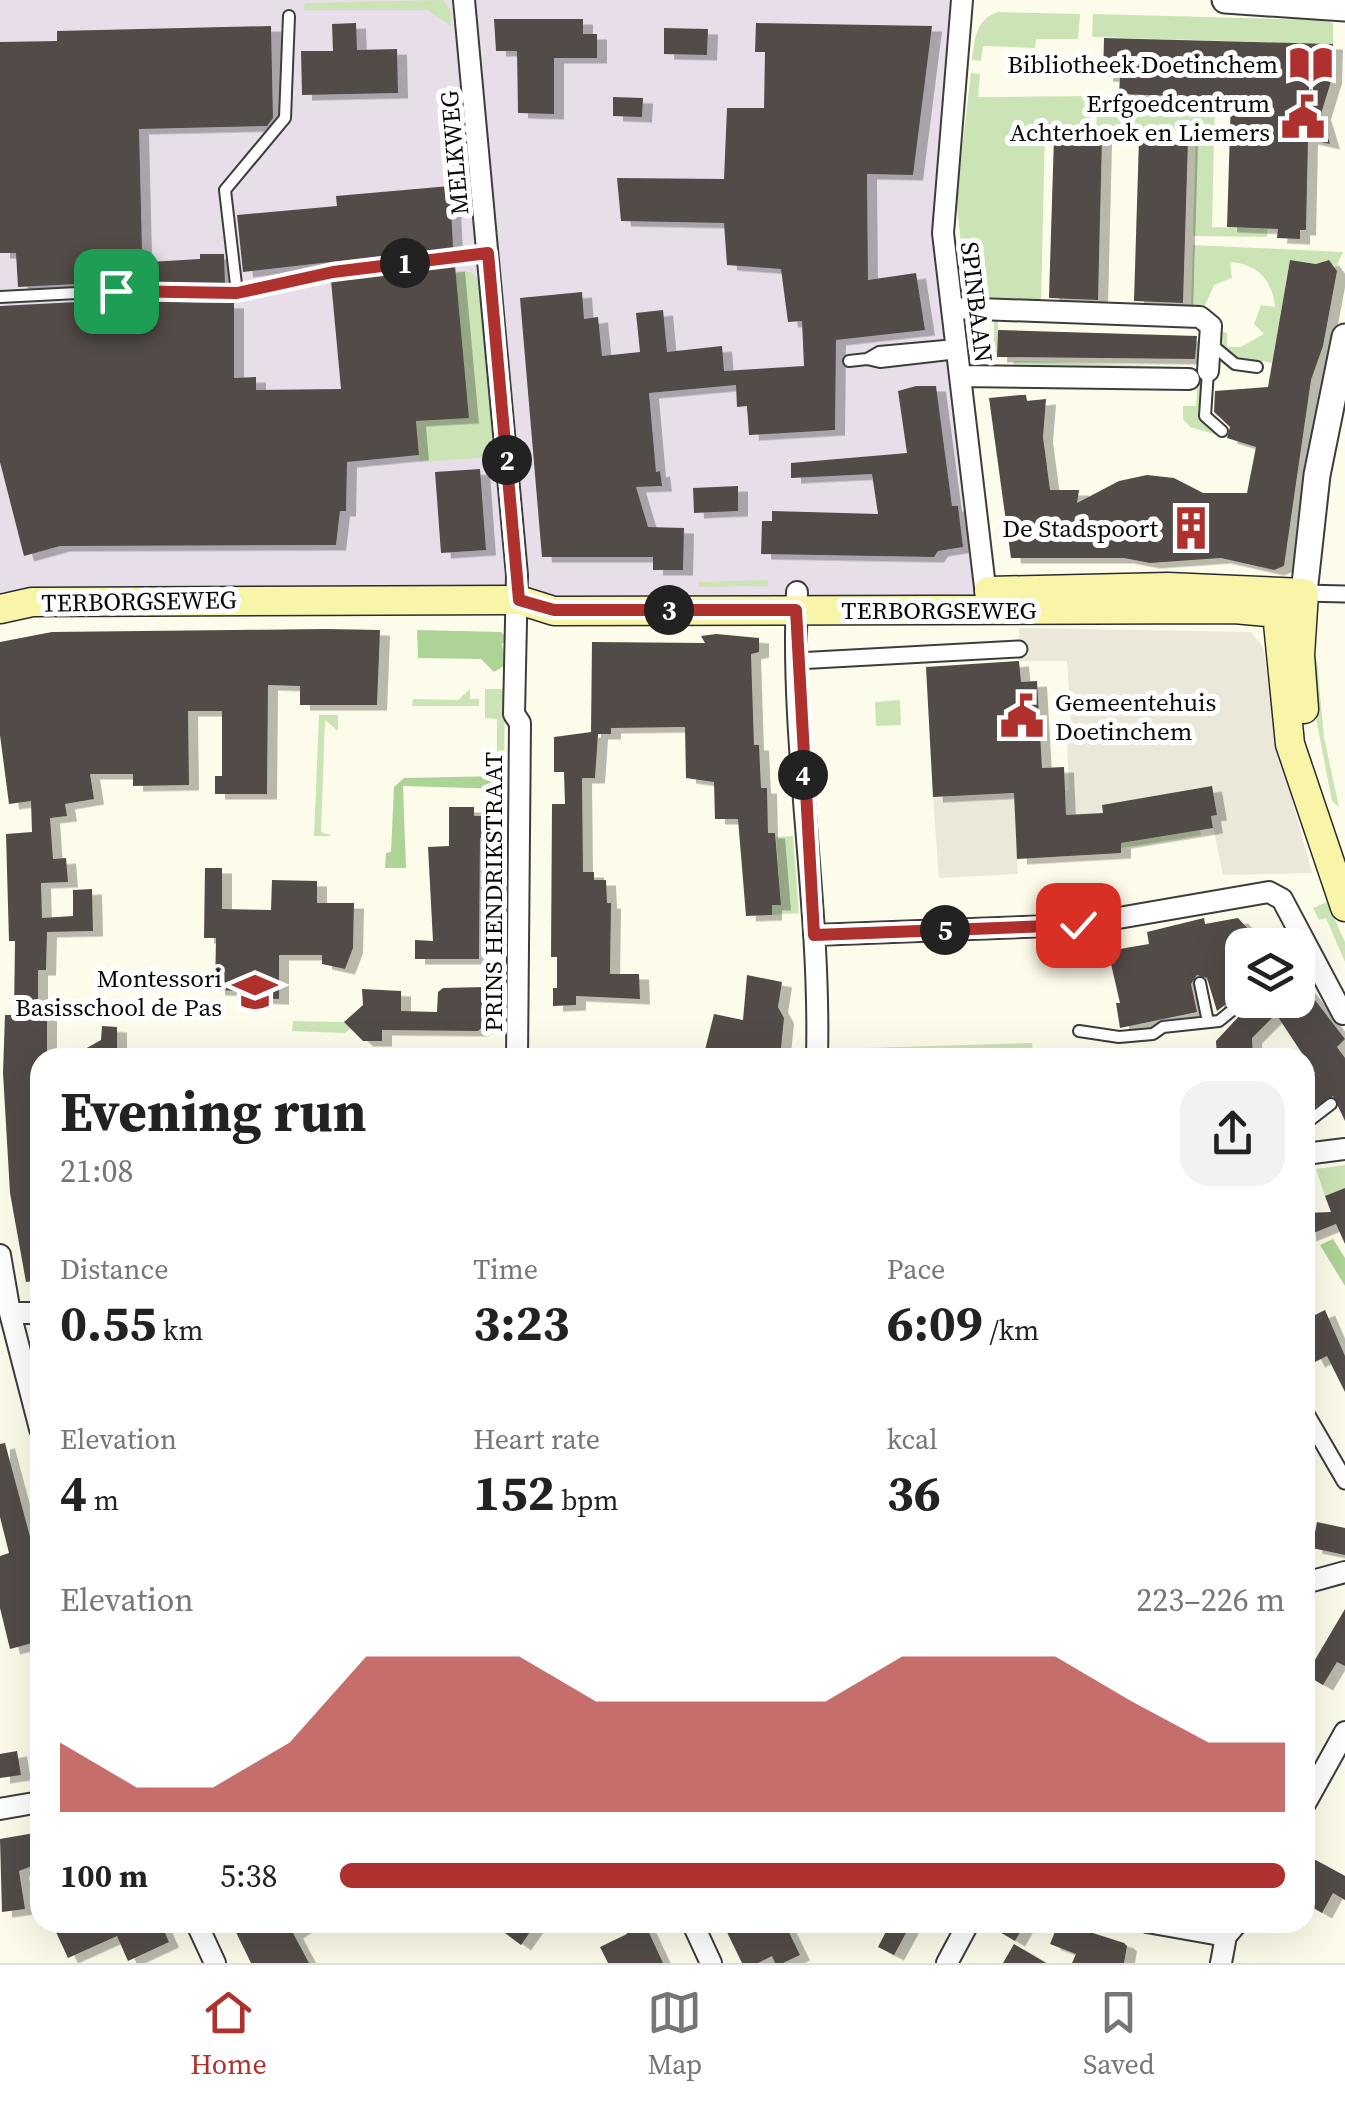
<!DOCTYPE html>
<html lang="en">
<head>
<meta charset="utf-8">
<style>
	:root { --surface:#fff; --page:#f2f2f2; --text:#222; --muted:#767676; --line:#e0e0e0; --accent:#ae312e }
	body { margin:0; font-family:"Source Serif 4",serif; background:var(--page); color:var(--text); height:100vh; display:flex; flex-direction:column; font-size:38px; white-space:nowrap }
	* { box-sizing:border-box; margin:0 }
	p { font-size:32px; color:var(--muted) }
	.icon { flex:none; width:55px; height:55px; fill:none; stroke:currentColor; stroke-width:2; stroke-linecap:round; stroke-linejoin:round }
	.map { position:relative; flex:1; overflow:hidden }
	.panel { position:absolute; left:30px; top:1048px; width:1285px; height:885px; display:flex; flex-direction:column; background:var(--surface); border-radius:30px; box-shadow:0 10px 40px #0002 }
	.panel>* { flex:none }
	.buttons { position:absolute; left:1225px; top:928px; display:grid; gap:20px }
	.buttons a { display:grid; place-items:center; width:90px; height:90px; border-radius:20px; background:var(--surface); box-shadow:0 10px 40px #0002; font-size:50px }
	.pin { position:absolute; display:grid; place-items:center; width:85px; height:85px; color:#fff; margin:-42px; border-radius:20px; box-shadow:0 5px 15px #0006 }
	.km { position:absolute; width:50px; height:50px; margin:-25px; border-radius:50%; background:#222; color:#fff; font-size:28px; line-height:50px; text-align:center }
	.round { display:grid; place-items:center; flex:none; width:105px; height:105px; border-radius:30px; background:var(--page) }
	.head { display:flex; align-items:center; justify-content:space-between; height:170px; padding:0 30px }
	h1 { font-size:55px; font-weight:700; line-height:75px }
	.figures { display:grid; grid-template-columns:repeat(3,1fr); gap:15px; height:170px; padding:10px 30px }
	.figures div { display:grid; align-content:center }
	.figures b { font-size:50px; font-weight:700 }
	.figures small { font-size:28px; font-weight:400 }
	.figures p { font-size:28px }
	.chart { height:280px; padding:20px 30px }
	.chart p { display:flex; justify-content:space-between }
	.chart svg { width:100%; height:180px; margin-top:10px; fill:var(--accent); opacity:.7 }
	ul { padding:0 30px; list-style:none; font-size:32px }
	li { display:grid; grid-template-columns:160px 120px 1fr; align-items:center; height:75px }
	li i { height:25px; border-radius:12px; background:var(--accent) }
	.tabs { display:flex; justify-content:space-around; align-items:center; height:140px; border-top:2px solid var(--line); background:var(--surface); font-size:28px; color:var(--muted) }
	.tabs a { display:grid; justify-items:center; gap:5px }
	.tabs .on { color:var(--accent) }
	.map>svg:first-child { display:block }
	.industrial { fill:#e8dee9 }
	.green { fill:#cbe4b6 }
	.forest { fill:#aed396 }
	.plaza { fill:#ebe8da }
	.building { fill:#524c47; filter:url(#shadow) }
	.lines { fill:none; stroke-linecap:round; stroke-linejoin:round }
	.service-casing { stroke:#3d3d3d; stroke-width:14 }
	.pedestrian-casing { stroke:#3d3d3d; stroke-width:19 }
	.minor-casing { stroke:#3d3d3d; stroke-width:24 }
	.tertiary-casing { stroke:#3d3d3d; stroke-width:29 }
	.secondary-casing { stroke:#2c2c2c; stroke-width:31 }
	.service { stroke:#fff; stroke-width:10 }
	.pedestrian { stroke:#fff; stroke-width:15 }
	.minor { stroke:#fff; stroke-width:20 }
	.tertiary { stroke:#fff; stroke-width:25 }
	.secondary { stroke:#f8f5a8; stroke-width:28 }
	.route-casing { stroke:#fff; stroke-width:20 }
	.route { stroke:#ae312e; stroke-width:12 }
	.labels { text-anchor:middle; stroke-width:10; stroke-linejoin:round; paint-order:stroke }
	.poi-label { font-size:25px; fill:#0a0a0a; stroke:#fff; text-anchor:end }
	.street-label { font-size:25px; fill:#0a0a0a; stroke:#fff }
</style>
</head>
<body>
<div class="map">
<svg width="1345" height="1963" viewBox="0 0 1345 1963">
	<defs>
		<filter id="shadow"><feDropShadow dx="10" dy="5.5" stdDeviation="0" flood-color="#0004"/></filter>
	</defs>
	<rect width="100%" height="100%" fill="#fdfbe9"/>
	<path class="industrial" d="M0 0H964L937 215 985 598 0 608Z"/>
	<path class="green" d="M443 0 451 10V26L427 10H303L305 3Z
		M998 12 1080 14 1078 39H1036L1035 48 983 46 981 61 972 60C975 39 975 20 998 12Z
		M1093 14 1322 20 1333 23V44L1092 37Z
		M971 73 980 74 978 97 1092 96 1090 127H1045L1041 304 968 302 956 200Z
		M1098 97 1215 100 1212 227 1267 229V237L1193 236 1196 131 1096 128Z
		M1193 245 1343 252 1336 267 1327 260 1319 264 1290 260 1272 363 1231 356 1219 343 1221 331 1227 333V347H1241L1264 334 1254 324 1261 305 1275 307C1272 279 1257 264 1230 262L1232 278 1214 285 1203 310 1191 309Z
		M456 271 472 272 481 284 497 444 490 457 420 462 416 421Z
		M994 320H998L997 362H975L973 348H987V335H994Z
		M1014 361 1185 367V370L1013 369Z
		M1198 372C1208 396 1186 418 1221 436L1190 427 1183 419V406H1196Z
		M768 580V586L699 587V582Z
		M1312 661H1317L1324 737 1339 807 1332 801 1314 708Z
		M470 689V699H479V706H412L413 699 458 700Z
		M485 689H505L504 770H497V719L485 718Z
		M900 700 901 725 876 726 875 702Z
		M319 715H338V731L325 720 321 832 333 836H314Z
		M1200 830 1201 835 1121 848V843Z
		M793 836 799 913 772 915V905L781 904 776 837Z
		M1327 902 1345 942V962L1326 918 1319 920 1313 908Z
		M293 1021 344 1022 351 1028 345 1033 292 1031Z
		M1032 1043 1033 1053 831 1049Z
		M1345 1165V1188L1325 1196 1316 1169Z"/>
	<path class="forest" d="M417 630 501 632 507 638 502 644 506 665 494 672 481 659 418 658Z
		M503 776V789L403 786 406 868H385L386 853 391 852 394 787 404 778Z
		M1333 1239 1345 1258V1286L1320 1245Z"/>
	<path class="plaza" d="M1019 628 1251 632 1263 647 1279 752 1312 873 1223 875 1211 816V787L1103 805V813L1060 816 1059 791 1069 790 1067 742 1072 741 1067 661H1019Z
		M1046 792 1047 816 1015 819 1018 874 939 878 933 797Z"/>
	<path class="building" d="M494 19H583V34H597V58H554V114L518 113 517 51H496Z
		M356 23 357 50 397 49 398 93 302 95 301 51H333L332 24Z
		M756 23 932 26 913 175 867 174 868 280 916 273 925 330 836 340 835 430 749 435 747 406 737 407 736 385 649 393 656 472 660 471 662 486 636 487 648 527 684 528 683 570H653V557H542L520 298 582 292 584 319 598 317 602 356 640 352 636 313 663 310 667 352 722 346 724 371 804 366 802 321 788 322 781 269 727 265 724 223 621 221 617 178 724 179 727 108H764L765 52H755Z
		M271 26 273 118 267 126 139 129 142 250 96 251V283L18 287 16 253H0V42L57 41V31Z
		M664 28 708 29 707 55 664 54Z
		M1104 38 1333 44 1332 78 1321 114 1330 144 1308 139 1306 230H1300V239L1277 238 1278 229 1227 227 1231 98 1119 94 1120 77 1103 76Z
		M613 97 643 98 642 117 613 116Z
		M1054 137 1102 138 1098 300 1049 298Z
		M1139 139 1188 140 1183 303 1134 301Z
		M450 186 453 248 243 272 237 215 337 206 336 196Z
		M200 254H224L225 284 150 283 149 262 200 259Z
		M1290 260 1316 264 1329 260 1337 271 1323 346 1311 380 1284 566 1274 570 1221 558 1150 563 1124 558H1011L989 398 1020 395H1026L1027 401 1046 399 1043 437 1050 490H1079L1077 503 1119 481 1147 475 1174 478 1203 493H1247L1256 447 1227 438 1230 427 1214 412 1215 391 1268 387Z
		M455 266 469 418 416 421 419 455 347 462 346 511H340L336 545 60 546 24 556 0 462V306L96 301 234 303V378L256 377V390L341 389 331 281Z
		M998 330 1197 336 1195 359 997 357Z
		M916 386H936L952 506H958L963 547 938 551 934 557 761 554 762 521H772V511L878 514 872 474 791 478V463L907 453 898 391Z
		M480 469 486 550 441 553 435 472Z
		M738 486V511L694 513 693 488Z
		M326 629 380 630 377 705H300V686L268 685 267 794H215V776H222V711H188L189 785 133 786V774H90L94 799 65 804 67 816 50 818 53 859 66 858 68 882 41 883 42 918 73 916V890L92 889 93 931 47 932 46 970H38V1009H47V1058L39 1059 40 1280 26 1282 10 1193 3 1073 5 1015H14L15 941H9L6 834 32 832 31 801 9 804 0 735V642L52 632Z
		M716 634 759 638V652L751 654 754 745H759L761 788H767L768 833H775L781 905H772V915L746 916 738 819H715L714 782 686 778 685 727 611 728V734H598L595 778H582L583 872H594V880H606L607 903H611L610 974H639L640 999 576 996V1005L553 1006V988H557V957H551L552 804H565L564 772H554V737L591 732 592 642 705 643 701 636Z
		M1019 661 1021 682 1037 681 1042 768 1064 767 1066 815 1103 813 1102 805 1212 786 1217 815 1211 816 1213 828 1121 843V853L1017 859 1014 793 933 797 926 667Z
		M449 807H474V816H487L488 837 480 838 479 959H415V940L433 941 428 847 449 846Z
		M205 868H222V909L271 910 272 880 317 881V903H354L353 948 345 969 322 964V955H279V999L244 998V991L215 990 216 938H204Z
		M1204 918 1205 924 1238 918 1263 945H1242V992L1217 1011 1207 978 1197 975 1191 984 1197 1012 1120 1028 1116 1003H1120L1108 951 1149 944 1147 932Z
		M747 975 782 982 778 1007 784 1018 780 1058H741L705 1050 714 1014 743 1020Z
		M1298 978 1345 1039 1337 1047 1345 1058V1121L1333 1096 1305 1113V1081L1315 1073 1276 1014 1252 1038 1253 1058H1217L1216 1041 1254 1000H1298Z
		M484 987V1026L478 1031 382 1030V1041H363L344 1022 363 1005 362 989 401 991V1011L437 1012 438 992 443 988Z
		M102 1026 117 1027V1058H69L101 1040Z
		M1345 1188V1244L1336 1224 1306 1236 1305 1213 1331 1212 1325 1196Z
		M1325 1310 1345 1356V1392L1327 1356 1315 1362 1310 1352 1305 1355V1320Z
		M5 1443 40 1574V1641L10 1649 0 1608V1556L9 1553 0 1517V1444Z
		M1317 1522 1345 1528V1555L1312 1548Z
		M1345 1609V1666L1337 1662 1323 1685 1306 1675Z
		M17 1751 21 1775 0 1778V1754Z
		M40 1832V1863L19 1871 25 1909 2 1912 0 1839Z
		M1312 1858 1345 1876V1900L1333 1893 1322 1913 1305 1903V1871Z
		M87 1922H160L169 1942 128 1961 117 1936 68 1958 56 1932Z
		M231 1922H310L293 1933 309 1963H251Z
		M490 1922H537L521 1945Z
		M622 1922H644L663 1963H608L600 1947 627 1934Z
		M722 1922H784L800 1955 783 1963H775L772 1956 758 1963H742Z
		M891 1922H912L894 1955 878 1947Z
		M983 1922H1026L1015 1941Z
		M1059 1922 1124 1943 1127 1946 1124 1963H1072L1076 1954 1050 1944Z
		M1014 1944 1046 1963H1003Z"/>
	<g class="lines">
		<g class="service-casing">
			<path id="service" d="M237 293 225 190 285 118 289 16
				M0 297 116 291 237 293 333 272 488 253
				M1211 344 1235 364 1257 367
				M956 345 879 352 867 359 880 362 958 353
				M849 361 867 359
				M1208 371 1205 416 1222 431
				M1200 983 1208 1022
				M1079 1031 1119 1037 1153 1034 1163 1027 1219 1021 1245 1000
				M817 1055 1025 1056
				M1305 1124 1331 1104"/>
		</g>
		<g class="pedestrian-casing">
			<path id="pedestrian" d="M1304 593 1345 594
				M796 661 1019 649
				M1305 1412 1345 1481"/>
		</g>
		<g class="minor-casing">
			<path id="minor" d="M464 0 517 575 514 714 520 723 517 1058
				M962 0 943 233 987 604
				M952 308 1200 317 1211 326 1208 371
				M961 376 1189 379
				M797 592C790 747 821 902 817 1058
				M814 935 1078 925 1269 892 1282 899 1343 1014
				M1305 1154 1345 1149
				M0 1255 10 1313 40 1429
				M10 1313H40
				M1305 1583 1345 1572
				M1305 1804 1345 1732
				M0 1809 40 1802
				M196 1922 215 1963
				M692 1922 711 1963
				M1147 1922 1226 1936
				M947 1963 969 1922
				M1221 1963 1226 1936 1238 1922"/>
		</g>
		<g class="tertiary-casing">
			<path id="tertiary" d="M1225 0 1345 8
				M1304 593 1317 475 1345 337"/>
		</g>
		<g class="secondary-casing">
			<path id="secondary" d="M989 591 1168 587 1304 593 1300 655 1304 709
				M0 609 32 602 519 600 554 611 1234 609 1277 613 1290 744 1345 907"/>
		</g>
		<use href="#service" class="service"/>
		<use href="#pedestrian" class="pedestrian"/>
		<use href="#minor" class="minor"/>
		<use href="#tertiary" class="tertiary"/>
		<use href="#secondary" class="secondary"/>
	</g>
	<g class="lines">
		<g class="route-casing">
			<path id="route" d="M116 291 237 293 333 272 488 253 519 600 554 610H796L814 935 1078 925"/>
		</g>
		<use href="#route" class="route"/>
	</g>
	<defs>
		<g id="library-bare" transform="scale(3.45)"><path d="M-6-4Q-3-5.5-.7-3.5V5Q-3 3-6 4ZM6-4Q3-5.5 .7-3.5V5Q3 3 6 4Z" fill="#ae312e" stroke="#fff" stroke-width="2.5" paint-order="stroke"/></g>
		<g id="civic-bare" transform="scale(3.45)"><path d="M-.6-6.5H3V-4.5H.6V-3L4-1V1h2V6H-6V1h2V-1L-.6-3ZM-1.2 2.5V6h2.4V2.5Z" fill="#ae312e" stroke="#fff" stroke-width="2.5" paint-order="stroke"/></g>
		<g id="building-bare" transform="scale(3.45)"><path d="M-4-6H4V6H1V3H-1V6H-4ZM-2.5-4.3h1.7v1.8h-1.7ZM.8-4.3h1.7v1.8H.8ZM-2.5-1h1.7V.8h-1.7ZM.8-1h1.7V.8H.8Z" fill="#ae312e" stroke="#fff" stroke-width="2.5" paint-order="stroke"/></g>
		<g id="school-bare" transform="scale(3.45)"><path d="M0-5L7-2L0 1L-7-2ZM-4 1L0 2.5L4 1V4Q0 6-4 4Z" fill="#ae312e" stroke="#fff" stroke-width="2.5" paint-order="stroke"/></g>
	</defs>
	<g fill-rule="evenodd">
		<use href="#library-bare" x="1311" y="64"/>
		<use href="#civic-bare" x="1303" y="117"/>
		<use href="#building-bare" x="1191" y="528"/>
		<use href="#civic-bare" x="1022" y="716"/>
		<use href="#school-bare" x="255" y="992"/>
	</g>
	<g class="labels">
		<g class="poi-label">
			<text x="1278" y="73">Bibliotheek Doetinchem</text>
			<text x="1270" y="112">Erfgoedcentrum<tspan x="1270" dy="29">Achterhoek en Liemers</tspan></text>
			<text x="1158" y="537">De Stadspoort</text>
			<text x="1055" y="711" text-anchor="start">Gemeentehuis<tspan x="1055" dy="29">Doetinchem</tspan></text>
			<text x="222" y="987">Montessori<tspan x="222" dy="29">Basisschool de Pas</tspan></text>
		</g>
		<g class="street-label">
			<text transform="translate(454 153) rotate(-95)" y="9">MELKWEG</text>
			<text transform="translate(977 302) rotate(83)" y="9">SPINBAAN</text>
			<text transform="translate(139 601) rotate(-1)" y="9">TERBORGSEWEG</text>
			<text x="939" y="619">TERBORGSEWEG</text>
			<text transform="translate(493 892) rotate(-90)" y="9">PRINS HENDRIKSTRAAT</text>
		</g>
	</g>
</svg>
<div class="buttons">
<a><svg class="icon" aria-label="layers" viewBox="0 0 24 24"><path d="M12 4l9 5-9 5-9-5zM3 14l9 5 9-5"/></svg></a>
</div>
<div class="pin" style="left:116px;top:291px;background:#1e9e55"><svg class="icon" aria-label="arrive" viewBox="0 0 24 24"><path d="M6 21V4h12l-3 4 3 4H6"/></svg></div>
<div class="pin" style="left:1078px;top:925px;background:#d93025"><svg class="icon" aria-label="check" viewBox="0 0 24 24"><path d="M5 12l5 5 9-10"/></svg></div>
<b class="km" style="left:405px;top:263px">1</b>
<b class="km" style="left:507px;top:460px">2</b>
<b class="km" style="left:669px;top:610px">3</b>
<b class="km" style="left:803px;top:775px">4</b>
<b class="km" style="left:945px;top:930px">5</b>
<section class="panel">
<div class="head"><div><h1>Evening run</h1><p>21:08</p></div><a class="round"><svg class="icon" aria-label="share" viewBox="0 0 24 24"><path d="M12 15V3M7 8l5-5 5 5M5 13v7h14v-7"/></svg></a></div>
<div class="figures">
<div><p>Distance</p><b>0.55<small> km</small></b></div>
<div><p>Time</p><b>3:23</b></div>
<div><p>Pace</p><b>6:09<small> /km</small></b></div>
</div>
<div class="figures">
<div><p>Elevation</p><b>4<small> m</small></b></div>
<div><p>Heart rate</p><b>152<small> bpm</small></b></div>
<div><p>kcal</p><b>36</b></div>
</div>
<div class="chart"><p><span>Elevation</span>223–226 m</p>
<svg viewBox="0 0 160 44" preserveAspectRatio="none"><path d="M0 44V27L10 38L20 38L30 27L40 6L50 6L60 6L70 17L80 17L90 17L100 17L110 6L120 6L130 6L140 17L150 27L160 27V44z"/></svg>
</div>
<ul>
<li><b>100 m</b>5:38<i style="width:100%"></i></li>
</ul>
</section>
</div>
<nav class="tabs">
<a class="on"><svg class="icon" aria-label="home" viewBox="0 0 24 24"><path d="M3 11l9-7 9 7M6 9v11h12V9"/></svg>Home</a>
<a><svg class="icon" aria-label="map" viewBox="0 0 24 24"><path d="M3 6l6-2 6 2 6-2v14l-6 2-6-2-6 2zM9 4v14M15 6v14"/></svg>Map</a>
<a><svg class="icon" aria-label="saved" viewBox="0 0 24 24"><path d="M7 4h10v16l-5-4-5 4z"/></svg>Saved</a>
</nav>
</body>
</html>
